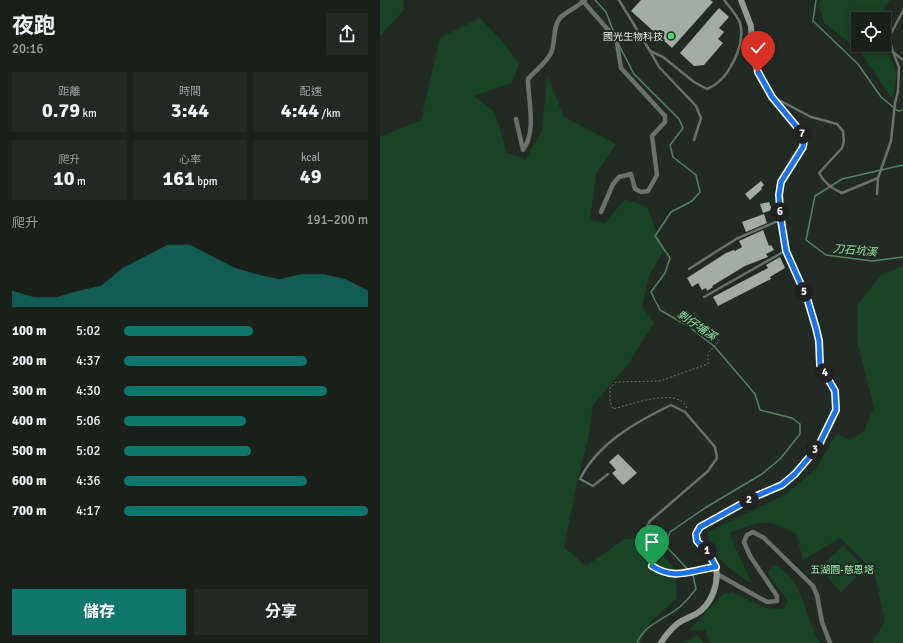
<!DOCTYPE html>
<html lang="zh-TW">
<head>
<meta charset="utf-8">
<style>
	:root { --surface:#19201a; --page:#222823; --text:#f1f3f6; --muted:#9fa3a2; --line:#373e39; --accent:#0f766e }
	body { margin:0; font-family:Signika,"Noto Sans TC",sans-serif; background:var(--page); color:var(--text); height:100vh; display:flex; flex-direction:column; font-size:15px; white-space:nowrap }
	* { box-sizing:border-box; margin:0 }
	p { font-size:13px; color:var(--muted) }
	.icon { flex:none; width:22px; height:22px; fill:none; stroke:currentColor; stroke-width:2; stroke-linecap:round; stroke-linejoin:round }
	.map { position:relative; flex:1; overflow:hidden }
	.side { display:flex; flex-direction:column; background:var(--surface); width:380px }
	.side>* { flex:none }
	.buttons { position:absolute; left:471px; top:12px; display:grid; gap:8px }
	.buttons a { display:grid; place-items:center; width:40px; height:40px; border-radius:0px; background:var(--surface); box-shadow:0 2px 10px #0003,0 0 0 1px var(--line); font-size:20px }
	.pin { position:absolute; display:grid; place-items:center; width:34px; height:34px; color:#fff; margin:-41px -17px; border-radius:50% 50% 50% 0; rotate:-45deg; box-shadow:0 0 4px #0007 }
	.pin .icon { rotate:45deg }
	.km { position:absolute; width:20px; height:20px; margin:-10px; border-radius:50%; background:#222; color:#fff; font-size:11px; line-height:20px; text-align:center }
	.round { display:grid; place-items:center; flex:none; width:42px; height:42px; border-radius:0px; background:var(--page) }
	.headline { display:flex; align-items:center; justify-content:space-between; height:68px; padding:0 12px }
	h1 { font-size:22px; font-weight:700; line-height:30px }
	.metrics { display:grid; grid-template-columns:repeat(3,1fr); gap:6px; height:68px; padding:4px 12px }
	.metrics div { display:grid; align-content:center; border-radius:0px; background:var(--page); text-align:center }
	.metrics b { font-size:20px; font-weight:700 }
	.metrics small { font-size:11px; font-weight:400 }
	.metrics p { font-size:11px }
	.chart { height:112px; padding:8px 12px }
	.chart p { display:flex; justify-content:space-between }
	.chart svg { width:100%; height:72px; margin-top:4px; fill:var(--accent); opacity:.7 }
	.button { display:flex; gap:8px; margin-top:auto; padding:8px 12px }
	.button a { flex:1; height:46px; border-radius:0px; background:var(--accent); color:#fff; font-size:16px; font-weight:700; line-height:46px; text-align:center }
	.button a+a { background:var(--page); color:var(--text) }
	ul { padding:0 12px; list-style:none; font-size:13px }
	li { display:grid; grid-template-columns:64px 48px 1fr; align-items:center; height:30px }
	li i { height:10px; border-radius:5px; background:var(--accent) }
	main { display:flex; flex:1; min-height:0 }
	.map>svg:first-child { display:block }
	.green { fill:#194325 }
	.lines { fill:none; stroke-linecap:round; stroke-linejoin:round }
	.stream { stroke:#568364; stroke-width:1.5 }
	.building { fill:#a1aea3 }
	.path { stroke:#6d766e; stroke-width:1; stroke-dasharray:2 2; stroke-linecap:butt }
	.lane { stroke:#6b716c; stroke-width:2.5 }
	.street { stroke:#6b716c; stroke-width:4.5 }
	.secondary { stroke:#919a93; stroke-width:6 }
	.route-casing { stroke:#fff; stroke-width:8 }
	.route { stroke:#1a73e8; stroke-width:5 }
	.poi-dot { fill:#49d778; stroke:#212b23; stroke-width:1.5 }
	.labels { text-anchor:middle; stroke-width:4; stroke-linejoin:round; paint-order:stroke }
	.poi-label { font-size:10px; fill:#e5ece6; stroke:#212b23; text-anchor:end }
	.park-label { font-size:10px; fill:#9cf2b0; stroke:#212b23 }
	.water-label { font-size:11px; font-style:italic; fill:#91e7a5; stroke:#212b23 }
</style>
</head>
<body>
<main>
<section class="side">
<div class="headline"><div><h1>夜跑</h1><p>20:16</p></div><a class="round"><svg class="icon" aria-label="share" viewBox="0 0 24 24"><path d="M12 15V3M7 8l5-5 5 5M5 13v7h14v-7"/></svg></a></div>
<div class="metrics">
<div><p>距離</p><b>0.79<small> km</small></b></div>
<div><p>時間</p><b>3:44</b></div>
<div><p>配速</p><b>4:44<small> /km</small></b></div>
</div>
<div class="metrics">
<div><p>爬升</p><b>10<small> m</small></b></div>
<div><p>心率</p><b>161<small> bpm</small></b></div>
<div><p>kcal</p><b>49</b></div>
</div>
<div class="chart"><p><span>爬升</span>191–200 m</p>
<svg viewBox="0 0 160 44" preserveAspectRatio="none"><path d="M0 44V34L10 38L20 38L30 34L40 31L50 20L60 13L70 6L80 6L90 13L100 20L110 24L120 27L130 24L140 24L150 27L160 34V44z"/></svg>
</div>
<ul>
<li><b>100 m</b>5:02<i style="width:53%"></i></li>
<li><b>200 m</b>4:37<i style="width:75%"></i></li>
<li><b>300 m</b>4:30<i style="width:83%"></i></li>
<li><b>400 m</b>5:06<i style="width:50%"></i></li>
<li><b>500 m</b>5:02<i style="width:52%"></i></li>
<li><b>600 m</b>4:36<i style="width:75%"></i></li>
<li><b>700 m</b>4:17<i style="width:100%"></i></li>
</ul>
<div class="button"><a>儲存</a><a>分享</a></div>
</section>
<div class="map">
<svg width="523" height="643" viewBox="0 0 523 643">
	<rect width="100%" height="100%" fill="#212b23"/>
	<path class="green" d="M0 0H23L24 10 0 36Z
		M441 0H510L504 8 506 16 504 20 478 19V45H503C516 69 520 71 512 99L480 51 444 23 439 5Z
		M100 18 120 39 139 63 132 83 94 96 115 113 127 153 146 159 162 130 167 76 184 117 236 144 216 174 210 220 225 223 245 199 267 207 284 250 269 276 262 306 274 323 249 363 213 405 208 439 197 482 184 547 206 566 243 540 268 536 296 571 297 598 270 622 260 643H0V137L41 120 60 38Z
		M523 266V643H492L505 621 494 571 460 538 423 560 416 534C385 517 382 521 349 533L372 584C353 572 330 557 328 532L406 494 436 469 456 434 470 440 484 431 494 407 478 345V304L501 275Z
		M463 546 485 568 461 592 439 568Z
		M393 565C421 572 426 621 440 643H330L325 630H309L343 594 352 592 385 608 404 609 408 602 388 573Z
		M318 635 323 643H302Z"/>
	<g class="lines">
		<path class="stream" d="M215 0 226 12 236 38
			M436 0 433 21 478 64 501 97 518 111 523 110
			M239 45 254 74 299 119 303 128 290 145 293 157 316 175 320 192 312 201 291 212 275 236 290 258 285 273 271 292 280 310 308 326 334 346 375 394 380 410 412 418 420 424V434L400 459 382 474 325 508 290 532 285 545 313 575 316 589C312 594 307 600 302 605 287 619 265 623 257 643
			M523 165 462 179 435 196 426 240 446 255 492 261 523 257"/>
	</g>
	<path class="building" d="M261 0H330L333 2 292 48 251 11Z
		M339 8 349 17 339 28 344 32 338 39 343 43 324 65 314 66 300 53Z
		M381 181 384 185 381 188 382 189 370 200 365 194Z
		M389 202 392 210 383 213 380 204Z
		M384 214 387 223 366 232 362 222Z
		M383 230 389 246 391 245 394 250 386 254 388 257 365 266 332 286 333 287 327 291 326 288 322 290 318 283 312 287 307 278 346 253 354 250 355 251 362 247 359 241Z
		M400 257 405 268 390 277 391 279 338 306 333 297 388 268 386 265Z
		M238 454 257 473 243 485 232 473 236 470 229 462Z"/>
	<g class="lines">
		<path class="path" d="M307 408C298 386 250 405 233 409L230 402V388L236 382 280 381 328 364V353L339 341 312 311"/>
		<path class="lane" d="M239 0 270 51 283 57 314 82 327 89C348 81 366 45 360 23 357 15 349 6 344 0
			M523 11 509 37 513 52 523 60
			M270 51 279 67 316 106 321 118 314 140
			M397 99 431 117 457 124 463 131 464 141 462 148 439 173C445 184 452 189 462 193L498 178
			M497 194 498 178 511 141 515 103 518 91 519 67 513 52
			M309 269 356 239 400 220
			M324 297 405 251
			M228 474 213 486 200 479C218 443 256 422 291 405L305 412 335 447 337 458 328 471 270 521C255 545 266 577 299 575 305 574 310 570 316 569 323 568 329 567 335 567"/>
		<path class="street" d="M202 0 230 32 237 43 241 68 285 116V122L272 136 277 175 268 191 261 192 255 189 251 174 239 177 233 184 221 212
			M136 119 143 150C157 131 148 100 148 79 155 71 166 63 171 53 176 42 172 28 180 18 185 12 198 7 205 0
			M337 574 387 602 397 601V596L370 556 364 542 367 535 373 532 384 538 433 586 437 595 442 622 450 643"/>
		<path class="secondary" d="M281 643C285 636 290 630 297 624 302 620 310 617 316 614 331 605 339 585 336 568 333 555 318 547 316 534L320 527 373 497 402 485 415 474 438 447 456 410 455 391 440 365 439 341 436 328 427 298 406 251 401 220 399 195 401 182 423 147 424 140 421 131 392 97 377 72 372 51 371 26 361 0"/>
	</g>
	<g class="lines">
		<g class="route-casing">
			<path id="route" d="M272 566C295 581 311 570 336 567L329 554 317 541 316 534 320 527 374 497 402 485 415 474 438 447 456 410 455 391 440 365 439 341 436 328 427 298 406 251 401 220 399 195 401 182 423 147 424 140 421 132 392 97 378 72"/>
		</g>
		<use href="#route" class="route"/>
	</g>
	<circle class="poi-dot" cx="291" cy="36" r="4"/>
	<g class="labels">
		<g class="poi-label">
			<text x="283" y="40">國光生物科技</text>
		</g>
		<g class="park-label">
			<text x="462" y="573">五湖園-慈恩塔</text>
		</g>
		<g class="water-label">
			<text transform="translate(475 250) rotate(5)" y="4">刀石坑溪</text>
			<text transform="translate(317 325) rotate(34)" y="4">刺仔埔溪</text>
		</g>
	</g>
</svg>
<div class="buttons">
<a><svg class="icon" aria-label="locate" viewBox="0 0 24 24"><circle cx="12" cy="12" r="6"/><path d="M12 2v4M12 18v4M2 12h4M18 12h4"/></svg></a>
</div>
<div class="pin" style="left:272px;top:566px;background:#1e9e55"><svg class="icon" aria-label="arrive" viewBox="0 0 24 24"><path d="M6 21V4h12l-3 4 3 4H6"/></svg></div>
<div class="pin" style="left:378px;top:72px;background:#d93025"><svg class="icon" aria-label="check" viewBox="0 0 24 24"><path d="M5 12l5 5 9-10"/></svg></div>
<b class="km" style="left:327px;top:551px">1</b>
<b class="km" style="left:369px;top:500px">2</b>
<b class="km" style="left:435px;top:450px">3</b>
<b class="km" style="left:445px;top:373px">4</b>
<b class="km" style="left:424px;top:292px">5</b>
<b class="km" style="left:400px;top:212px">6</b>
<b class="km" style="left:422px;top:134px">7</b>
</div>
</main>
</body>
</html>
